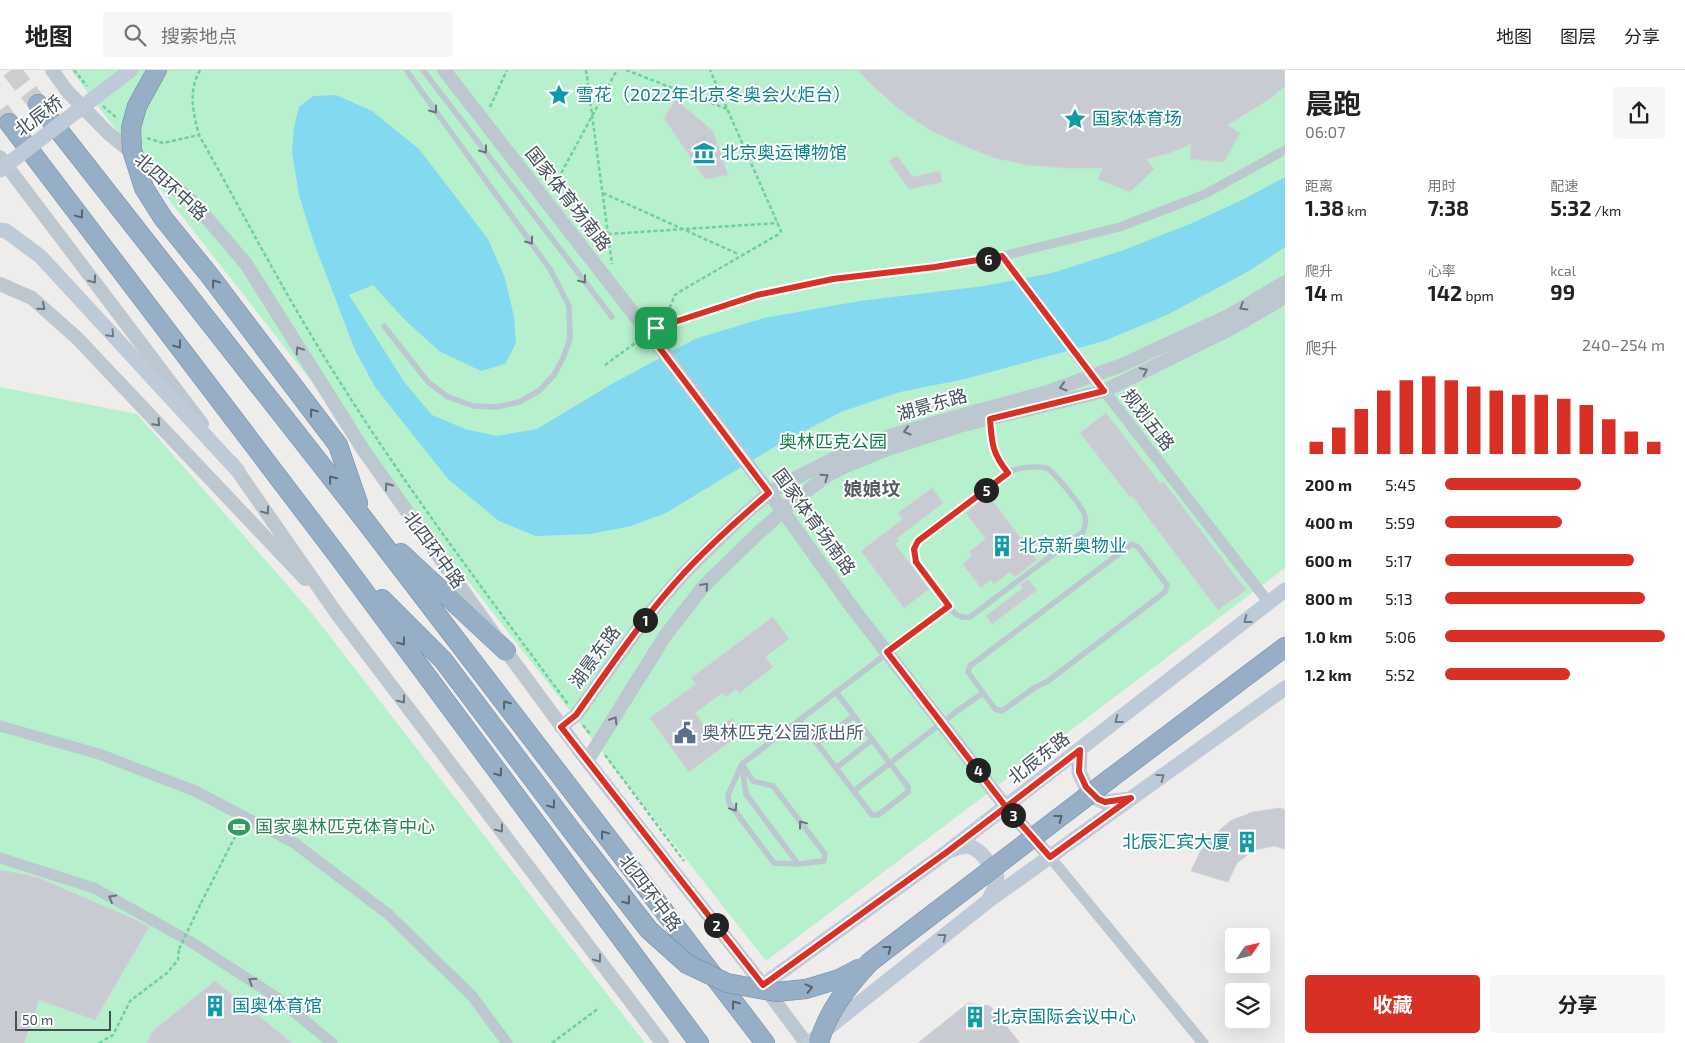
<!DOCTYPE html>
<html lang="zh">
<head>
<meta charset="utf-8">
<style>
	:root { --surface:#fff; --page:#f6f6f6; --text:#222; --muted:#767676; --line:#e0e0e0; --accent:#d93025 }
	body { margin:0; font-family:"Exo 2","Noto Sans SC",sans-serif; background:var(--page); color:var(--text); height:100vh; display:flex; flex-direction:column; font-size:19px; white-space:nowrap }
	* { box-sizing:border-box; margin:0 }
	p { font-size:16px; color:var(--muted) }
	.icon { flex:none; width:28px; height:28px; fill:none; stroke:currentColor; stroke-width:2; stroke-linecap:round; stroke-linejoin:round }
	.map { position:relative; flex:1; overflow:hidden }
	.side { display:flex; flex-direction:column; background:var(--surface); width:400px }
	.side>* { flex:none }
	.needle { width:32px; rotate:55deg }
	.buttons { position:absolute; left:1225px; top:858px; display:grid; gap:10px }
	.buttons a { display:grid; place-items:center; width:45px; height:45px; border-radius:5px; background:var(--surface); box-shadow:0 5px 20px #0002; font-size:25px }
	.scale { position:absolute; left:15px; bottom:12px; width:96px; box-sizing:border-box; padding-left:5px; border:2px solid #44505a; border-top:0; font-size:14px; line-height:18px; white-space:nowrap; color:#44505a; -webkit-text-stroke:4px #fff; paint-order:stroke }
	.pin { position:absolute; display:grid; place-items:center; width:42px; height:42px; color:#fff; margin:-21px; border-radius:10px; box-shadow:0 2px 8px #0006 }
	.km { position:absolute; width:25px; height:25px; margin:-12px; border-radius:50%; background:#222; color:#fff; font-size:14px; line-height:25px; text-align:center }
	.round { display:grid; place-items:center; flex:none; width:52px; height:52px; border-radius:5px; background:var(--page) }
	.overview { display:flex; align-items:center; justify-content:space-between; height:85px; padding:0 20px }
	h1 { font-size:28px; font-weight:700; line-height:38px }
	.metrics { display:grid; grid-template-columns:repeat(3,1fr); gap:8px; height:85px; padding:5px 20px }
	.metrics div { display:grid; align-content:center }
	.metrics b { font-size:21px; font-weight:700 }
	.metrics small { font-size:14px; font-weight:400 }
	.metrics p { font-size:14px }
	.chart { height:140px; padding:10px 20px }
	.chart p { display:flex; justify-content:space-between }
	.chart svg { width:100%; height:90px; margin-top:5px; stroke:var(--accent); stroke-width:6 }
	.action { display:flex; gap:10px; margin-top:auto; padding:10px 20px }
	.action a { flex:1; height:58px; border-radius:5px; background:var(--accent); color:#fff; font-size:20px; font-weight:700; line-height:58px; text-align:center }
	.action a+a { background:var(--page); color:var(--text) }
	ul { padding:0 20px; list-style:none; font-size:16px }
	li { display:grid; grid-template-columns:80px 60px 1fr; align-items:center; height:38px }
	li i { height:12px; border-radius:6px; background:var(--accent) }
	header { display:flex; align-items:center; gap:30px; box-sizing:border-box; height:70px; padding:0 25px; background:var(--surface); border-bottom:1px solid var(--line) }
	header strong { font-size:24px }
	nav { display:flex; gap:28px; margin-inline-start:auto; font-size:18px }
	.search { width:350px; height:45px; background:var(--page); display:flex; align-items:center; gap:12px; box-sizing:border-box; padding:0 18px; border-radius:5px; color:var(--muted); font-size:19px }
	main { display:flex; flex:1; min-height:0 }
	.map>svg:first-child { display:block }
	.green { fill:#b7f0cd }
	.water { fill:#83d9ef }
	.building { fill:#c9cbd2; stroke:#d0d2d8 }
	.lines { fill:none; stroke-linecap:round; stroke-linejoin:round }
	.trunk-tunnel { stroke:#cdcdcf; stroke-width:19; stroke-dasharray:19 9; stroke-linecap:butt }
	.trunk-casing { stroke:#6d8aa9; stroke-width:20 }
	.path { stroke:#6fcf9f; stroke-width:2.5; stroke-dasharray:4 2.5; stroke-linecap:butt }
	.service { stroke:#bcc7d0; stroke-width:5.5 }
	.pedestrian { stroke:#bcc7d0; stroke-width:9 }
	.minor { stroke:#bcc7d0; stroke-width:11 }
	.tertiary { stroke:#bcc7d0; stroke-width:14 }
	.secondary { stroke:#becad7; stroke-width:15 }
	.trunk { stroke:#96aec6; stroke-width:19 }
	.trunk-bridge-casing { stroke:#6d8aa9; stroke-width:20; stroke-linecap:butt }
	.path-bridge { stroke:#6fcf9f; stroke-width:2.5; stroke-dasharray:4 2.5; stroke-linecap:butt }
	.secondary-bridge { stroke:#becad7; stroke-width:15 }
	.trunk-bridge { stroke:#96aec6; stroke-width:19 }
	.oneway { stroke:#68747d }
	.oneway2 { stroke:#546370 }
	.oneway3 { stroke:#6f7b86 }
	.route-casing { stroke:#fff; stroke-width:10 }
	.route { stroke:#d93025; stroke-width:6 }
	.labels { text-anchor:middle; stroke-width:4; stroke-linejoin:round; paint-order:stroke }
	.culture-label { font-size:18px; fill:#0d838f; stroke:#fff; text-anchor:start }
	.street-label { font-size:18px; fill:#44505a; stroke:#fff }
	.park-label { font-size:18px; fill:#137d48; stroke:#fff }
	.service-label { font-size:18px; fill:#4e5e75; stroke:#fff; text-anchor:start }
	.leisure-label { font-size:18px; fill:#27864d; stroke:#fff; text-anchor:start }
	.neighbourhood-label { font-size:19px; font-weight:bold; fill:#595d62; stroke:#fff }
</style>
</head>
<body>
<header>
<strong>地图</strong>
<div class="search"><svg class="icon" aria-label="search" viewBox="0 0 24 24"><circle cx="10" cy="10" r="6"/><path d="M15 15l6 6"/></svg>搜索地点</div>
<nav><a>地图</a><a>图层</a><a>分享</a></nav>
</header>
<main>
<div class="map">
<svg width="1285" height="973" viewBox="0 0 1285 973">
	<rect width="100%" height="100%" fill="#efecec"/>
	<path class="green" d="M71 0H1285V498L766 891 155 112Z
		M0 317 137 344 311 542 645 973H0Z"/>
	<path class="water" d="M336 25 372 41 419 79 488 169 505 208 514 247 516 273 505 294 481 301 439 281 404 249 373 215 349 225 405 313 432 345 465 359 497 366 537 359 610 315 695 269 764 248 860 231 984 216 1052 203 1121 181 1190 154 1242 130 1285 107V177L1249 201 1167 245 1104 271 965 309 900 322 841 342 776 376 666 443 631 456 590 464 536 466 499 451 448 409 375 317 355 280 314 173 299 125 292 81 294 57 299 37 313 26Z"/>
	<path class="building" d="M858 0H1285V16L1271 28 1227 55 1240 63 1224 92 1190 89 1191 74 1172 82 1146 89 1154 99 1130 122 1098 109 1103 98H1065L1027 95 995 88 962 75 930 60 899 39 872 15Z
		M676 30 713 61 728 105 705 109 664 48Z
		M897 86 913 107 940 101 942 112 909 119 889 91Z
		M1106 343 1161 414 1163 411 1246 520 1218 540 1132 426 1130 427 1080 363Z
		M932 418 943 433 897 468 899 471 895 474 929 519 904 538 861 481 903 449 898 443Z
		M988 425 1037 490 1015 507 1010 502 994 514 990 510 981 518 963 494 972 486 969 482 986 469 966 443Z
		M1028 509 1037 520 992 554 986 546 1023 518 1020 515Z
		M773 547 789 569 765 587 773 597 739 623 736 619 726 627 722 623 695 643 710 664 732 648 742 663 689 702 650 648 696 614 691 608Z
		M1280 738 1285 740V779L1274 776 1254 780 1237 793 1228 812 1191 801 1200 782 1212 767 1230 751 1253 742Z
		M0 800 27 805 41 809 136 850 149 857 95 950 39 930 24 973H0Z
		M215 911 292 973H147L153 961Z
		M968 933 990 936 1020 973H918Z"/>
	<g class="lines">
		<path class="trunk-tunnel" d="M11 0 38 34
			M0 40 9 53"/>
		<g class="trunk-casing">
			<path id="trunk" d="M38 34 363 448 765 973
				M137 36 157 0
				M9 53 338 486 699 973
				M163 148 210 206 338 375 358 433
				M401 483 506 581
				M382 529 443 590 575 765
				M1111 708 1285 577"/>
		</g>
		<path class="path" d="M74 0 87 16
			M200 0C188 22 193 42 199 65 244 145 286 227 335 304 406 418 488 526 568 634
			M586 0 612 194
			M626 0 727 39
			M103 36 118 49
			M490 37 507 0
			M147 68 163 73 199 65
			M552 120 617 0
			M603 123 738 184
			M608 164 778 153
			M667 244 675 225 679 222 779 164 781 161 710 0
			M605 295 638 271
			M583 655 590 664
			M605 685 684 791
			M201 833 240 757
			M99 973 113 965 130 931 167 903 178 890 179 879
			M552 973 599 938"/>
		<path class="service" d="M423 0 612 247
			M384 256 428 312 448 327 474 336 497 337 519 332 539 321 554 305 563 288 570 269 569 236 550 199 406 0
			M990 349C992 374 992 383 1008 403
			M1132 474 1138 477 1167 515 1165 522 1048 611 1034 618 1002 641 995 639 968 602 970 596Z
			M799 650 872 745H878L908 722V717L836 622
			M817 673 854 646
			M742 694 753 711 773 716 825 784 824 791 798 794 774 793 729 733 728 725 742 694 949 536C955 545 959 548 970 547L1083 462C1085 456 1087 450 1084 443 1081 436 1053 400 1046 398 1035 396 1021 397 1011 401L918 471 914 479 917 492 949 536
			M742 696 746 724 798 794
			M836 698 872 670
			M854 721 957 641 983 623"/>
		<path class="pedestrian" d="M1002 186 1074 282
			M656 258 757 225 833 209 986 190 1120 157 1205 124 1285 80"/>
		<path class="minor" d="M1074 282 1269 533
			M0 656 99 684 195 721 293 772 388 844 472 926 507 973
			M1050 787 1203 973
			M0 788 94 818 191 872 276 927 332 973"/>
		<path class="tertiary" d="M52 0 67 21 108 63 195 134 246 194 364 381 506 581 587 691 763 915 806 973
			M444 0 661 279 783 441 851 536 953 668 1006 737 1050 787
			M0 87 202 354
			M0 214 32 228 77 268 305 509
			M232 393 337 544 662 973
			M561 657 576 645 647 546 685 502 738 450 769 423 784 414 843 384 880 369 952 348 1047 322 1122 295 1230 245 1285 212
			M587 691 665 566 704 516 752 469 795 430 828 405 841 398 888 379 959 356 1104 321 1232 258 1285 227"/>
		<path class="secondary" d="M102 22 131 0
			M0 160 6 161 40 186 238 401
			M1080 680 1079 702 1086 717 1098 729 1105 732 1130 729
			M951 780C956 779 962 776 967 776 982 778 990 796 997 807L994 819 988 831
			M763 915 947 782 1285 520
			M809 973 988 831 1285 618"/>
		<use href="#trunk" class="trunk"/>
		<g class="trunk-bridge-casing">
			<path id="trunk-bridge" d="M137 36 131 58 132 80 144 118 163 148
				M575 765 649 860 687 894 727 913 776 922 806 919 839 909 860 898
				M819 973C827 942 848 916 870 892L1111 708"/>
		</g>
		<path class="path-bridge" d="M179 879 201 833"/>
		<path class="secondary-bridge" d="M0 100 102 22"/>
		<use href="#trunk-bridge" class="trunk-bridge"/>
	</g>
	<defs><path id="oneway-chevron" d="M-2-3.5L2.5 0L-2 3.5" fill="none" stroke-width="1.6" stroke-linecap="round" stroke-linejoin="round" transform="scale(1.25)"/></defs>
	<g class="oneway">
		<use href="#oneway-chevron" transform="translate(434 40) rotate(54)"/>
		<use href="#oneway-chevron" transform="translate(484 80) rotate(53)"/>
		<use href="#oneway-chevron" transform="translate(530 171) rotate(54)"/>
		<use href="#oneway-chevron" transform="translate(93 210) rotate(53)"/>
		<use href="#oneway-chevron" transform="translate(583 210) rotate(53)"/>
		<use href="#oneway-chevron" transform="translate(42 237) rotate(41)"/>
		<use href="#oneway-chevron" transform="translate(1243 237) rotate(149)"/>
		<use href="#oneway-chevron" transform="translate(299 280) rotate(-123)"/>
		<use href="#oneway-chevron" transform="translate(1144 301) rotate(-26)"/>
		<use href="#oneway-chevron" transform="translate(1063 317) rotate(163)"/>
		<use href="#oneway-chevron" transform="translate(157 353) rotate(47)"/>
		<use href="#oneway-chevron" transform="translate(907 361) rotate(163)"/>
		<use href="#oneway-chevron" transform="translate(825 407) rotate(-34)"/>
		<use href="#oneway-chevron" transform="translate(388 416) rotate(-126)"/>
		<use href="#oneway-chevron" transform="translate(266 441) rotate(55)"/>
		<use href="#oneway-chevron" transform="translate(705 516) rotate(-48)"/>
		<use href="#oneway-chevron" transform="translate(402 630) rotate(53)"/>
		<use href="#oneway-chevron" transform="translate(614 650) rotate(-58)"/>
		<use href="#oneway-chevron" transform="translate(734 738) rotate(56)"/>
		<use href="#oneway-chevron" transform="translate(802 754) rotate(-127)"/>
		<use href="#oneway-chevron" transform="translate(500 759) rotate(53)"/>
		<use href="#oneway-chevron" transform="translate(112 828) rotate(-150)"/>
		<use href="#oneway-chevron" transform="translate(598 889) rotate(53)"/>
		<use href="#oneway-chevron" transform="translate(252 911) rotate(-147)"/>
	</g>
	<g class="oneway2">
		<use href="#oneway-chevron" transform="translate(80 145) rotate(53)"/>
		<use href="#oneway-chevron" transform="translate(215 213) rotate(-127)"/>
		<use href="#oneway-chevron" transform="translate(178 275) rotate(53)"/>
		<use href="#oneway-chevron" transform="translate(313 342) rotate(-127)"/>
		<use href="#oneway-chevron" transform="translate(332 409) rotate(-128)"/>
		<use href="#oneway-chevron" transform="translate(402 572) rotate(53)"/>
		<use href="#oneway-chevron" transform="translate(506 634) rotate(-127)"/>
		<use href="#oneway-chevron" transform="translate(499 703) rotate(53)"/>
		<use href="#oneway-chevron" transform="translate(552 735) rotate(53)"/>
		<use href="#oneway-chevron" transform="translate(1059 748) rotate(-37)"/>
		<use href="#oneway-chevron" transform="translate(604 764) rotate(-127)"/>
		<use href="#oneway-chevron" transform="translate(627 831) rotate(52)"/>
		<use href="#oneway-chevron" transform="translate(888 879) rotate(-37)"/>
		<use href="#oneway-chevron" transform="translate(809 918) rotate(-14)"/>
		<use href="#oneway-chevron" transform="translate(735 934) rotate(-127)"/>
	</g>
	<g class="oneway3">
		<use href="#oneway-chevron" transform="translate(111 264) rotate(47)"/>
		<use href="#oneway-chevron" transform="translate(1247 550) rotate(142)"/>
		<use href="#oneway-chevron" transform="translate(1118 650) rotate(142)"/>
		<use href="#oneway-chevron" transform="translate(1161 707) rotate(-36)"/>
		<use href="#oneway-chevron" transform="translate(943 867) rotate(-38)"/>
	</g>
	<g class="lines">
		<g class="route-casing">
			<path id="route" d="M656 258 649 264 769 423C740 448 711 474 685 502 644 546 611 596 576 645L561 657 763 915 947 782 1006 737 1050 787 1131 728 1105 732 1098 729 1086 717 1079 702 1080 680 1006 737 887 582 949 536 916 492 914 479 918 471 1008 403C992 383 992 374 990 349L1104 321 1002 186 935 197 833 209 757 225 656 258"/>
		</g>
		<use href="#route" class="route"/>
	</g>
	<defs>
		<g id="sight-bare" transform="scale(1.725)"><path d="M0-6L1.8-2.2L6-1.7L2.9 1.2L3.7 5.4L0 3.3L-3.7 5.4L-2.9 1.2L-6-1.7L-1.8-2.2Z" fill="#0f9aa8" stroke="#fff" stroke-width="2.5" paint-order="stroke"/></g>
		<g id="museum-bare" transform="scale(1.725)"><path d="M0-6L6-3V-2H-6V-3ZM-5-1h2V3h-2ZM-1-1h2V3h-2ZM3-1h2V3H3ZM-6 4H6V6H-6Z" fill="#0f9aa8" stroke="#fff" stroke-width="2.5" paint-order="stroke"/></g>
		<g id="building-bare" transform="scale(1.725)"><path d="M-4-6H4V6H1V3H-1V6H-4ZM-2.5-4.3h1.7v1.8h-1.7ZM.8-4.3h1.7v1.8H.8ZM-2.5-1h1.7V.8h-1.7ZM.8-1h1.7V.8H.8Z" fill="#0f9aa8" stroke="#fff" stroke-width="2.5" paint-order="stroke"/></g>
		<g id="civic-bare" transform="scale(1.725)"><path d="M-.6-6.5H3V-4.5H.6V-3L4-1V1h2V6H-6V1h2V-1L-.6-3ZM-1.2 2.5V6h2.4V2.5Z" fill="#5c6f8a" stroke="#fff" stroke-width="2.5" paint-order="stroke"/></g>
		<g id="stadium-bare" transform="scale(1.725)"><path d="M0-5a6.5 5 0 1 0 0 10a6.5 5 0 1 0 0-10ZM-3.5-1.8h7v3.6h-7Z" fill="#2e9e5b" stroke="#fff" stroke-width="2.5" paint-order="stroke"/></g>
	</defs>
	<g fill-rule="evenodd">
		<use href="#sight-bare" x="559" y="25"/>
		<use href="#sight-bare" x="1075" y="49"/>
		<use href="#museum-bare" x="704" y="83"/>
		<use href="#building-bare" x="1002" y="476"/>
		<use href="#civic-bare" x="685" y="663"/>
		<use href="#stadium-bare" x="239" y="757"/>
		<use href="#building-bare" x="1247" y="772"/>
		<use href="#building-bare" x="215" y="936"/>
		<use href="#building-bare" x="975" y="947"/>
	</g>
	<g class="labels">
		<g class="culture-label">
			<text x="576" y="31">雪花（2022年北京冬奥会火炬台）</text>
			<text x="1092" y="55">国家体育场</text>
			<text x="721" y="89">北京奥运博物馆</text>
			<text x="1019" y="482">北京新奥物业</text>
			<text x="1230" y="778" text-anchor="end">北辰汇宾大厦</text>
			<text x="232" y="942">国奥体育馆</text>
			<text x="992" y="953">北京国际会议中心</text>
		</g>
		<g class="street-label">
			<text transform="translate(39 46) rotate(-37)" y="6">北辰桥</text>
			<text transform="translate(171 117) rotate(42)" y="6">北四环中路</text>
			<text transform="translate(568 129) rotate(52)" y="6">国家体育场南路</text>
			<text transform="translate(932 335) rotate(-16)" y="6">湖景东路</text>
			<text transform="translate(1148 350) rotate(52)" y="6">规划五路</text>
			<text transform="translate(814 452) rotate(54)" y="6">国家体育场南路</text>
			<text transform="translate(434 480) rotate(54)" y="6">北四环中路</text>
			<text transform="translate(595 587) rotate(-54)" y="6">湖景东路</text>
			<text transform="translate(1039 688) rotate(-38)" y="6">北辰东路</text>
			<text transform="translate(650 823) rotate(53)" y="6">北四环中路</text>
		</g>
		<g class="park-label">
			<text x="833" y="378">奥林匹克公园</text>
		</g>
		<g class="service-label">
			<text x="702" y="669">奥林匹克公园派出所</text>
		</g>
		<g class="leisure-label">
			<text x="255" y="763">国家奥林匹克体育中心</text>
		</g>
		<g class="neighbourhood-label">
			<text x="872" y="426">娘娘坟</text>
		</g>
	</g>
</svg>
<div class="buttons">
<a><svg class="needle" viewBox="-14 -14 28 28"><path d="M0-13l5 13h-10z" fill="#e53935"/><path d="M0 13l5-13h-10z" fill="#767676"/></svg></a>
<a><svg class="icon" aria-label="layers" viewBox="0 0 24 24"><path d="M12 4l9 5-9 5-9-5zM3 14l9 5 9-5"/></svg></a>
</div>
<div class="scale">50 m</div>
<div class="pin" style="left:656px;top:258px;background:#1e9e55"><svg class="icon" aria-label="arrive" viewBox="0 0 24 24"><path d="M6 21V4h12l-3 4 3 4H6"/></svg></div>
<b class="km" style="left:645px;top:550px">1</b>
<b class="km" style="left:716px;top:855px">2</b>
<b class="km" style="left:1013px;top:745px">3</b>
<b class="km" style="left:978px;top:700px">4</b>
<b class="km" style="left:986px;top:420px">5</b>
<b class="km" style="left:988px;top:189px">6</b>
</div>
<section class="side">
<div class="overview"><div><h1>晨跑</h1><p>06:07</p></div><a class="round"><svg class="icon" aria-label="share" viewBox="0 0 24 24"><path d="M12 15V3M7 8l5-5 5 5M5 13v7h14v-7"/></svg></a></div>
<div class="metrics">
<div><p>距离</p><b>1.38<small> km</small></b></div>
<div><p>用时</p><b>7:38</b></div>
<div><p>配速</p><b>5:32<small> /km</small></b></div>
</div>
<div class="metrics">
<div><p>爬升</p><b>14<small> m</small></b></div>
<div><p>心率</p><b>142<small> bpm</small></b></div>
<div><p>kcal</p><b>99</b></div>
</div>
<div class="chart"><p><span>爬升</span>240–254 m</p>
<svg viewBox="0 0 160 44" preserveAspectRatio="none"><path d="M5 44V38M15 44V31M25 44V22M35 44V13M45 44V8M55 44V6M65 44V8M75 44V11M85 44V13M95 44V15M105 44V15M115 44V17M125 44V20M135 44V27M145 44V33M155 44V38"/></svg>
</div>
<ul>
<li><b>200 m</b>5:45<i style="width:62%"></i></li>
<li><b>400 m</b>5:59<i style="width:53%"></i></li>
<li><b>600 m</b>5:17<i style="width:86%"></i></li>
<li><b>800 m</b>5:13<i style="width:91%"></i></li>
<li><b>1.0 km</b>5:06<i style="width:100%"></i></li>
<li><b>1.2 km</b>5:52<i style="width:57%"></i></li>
</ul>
<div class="action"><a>收藏</a><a>分享</a></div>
</section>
</main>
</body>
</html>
